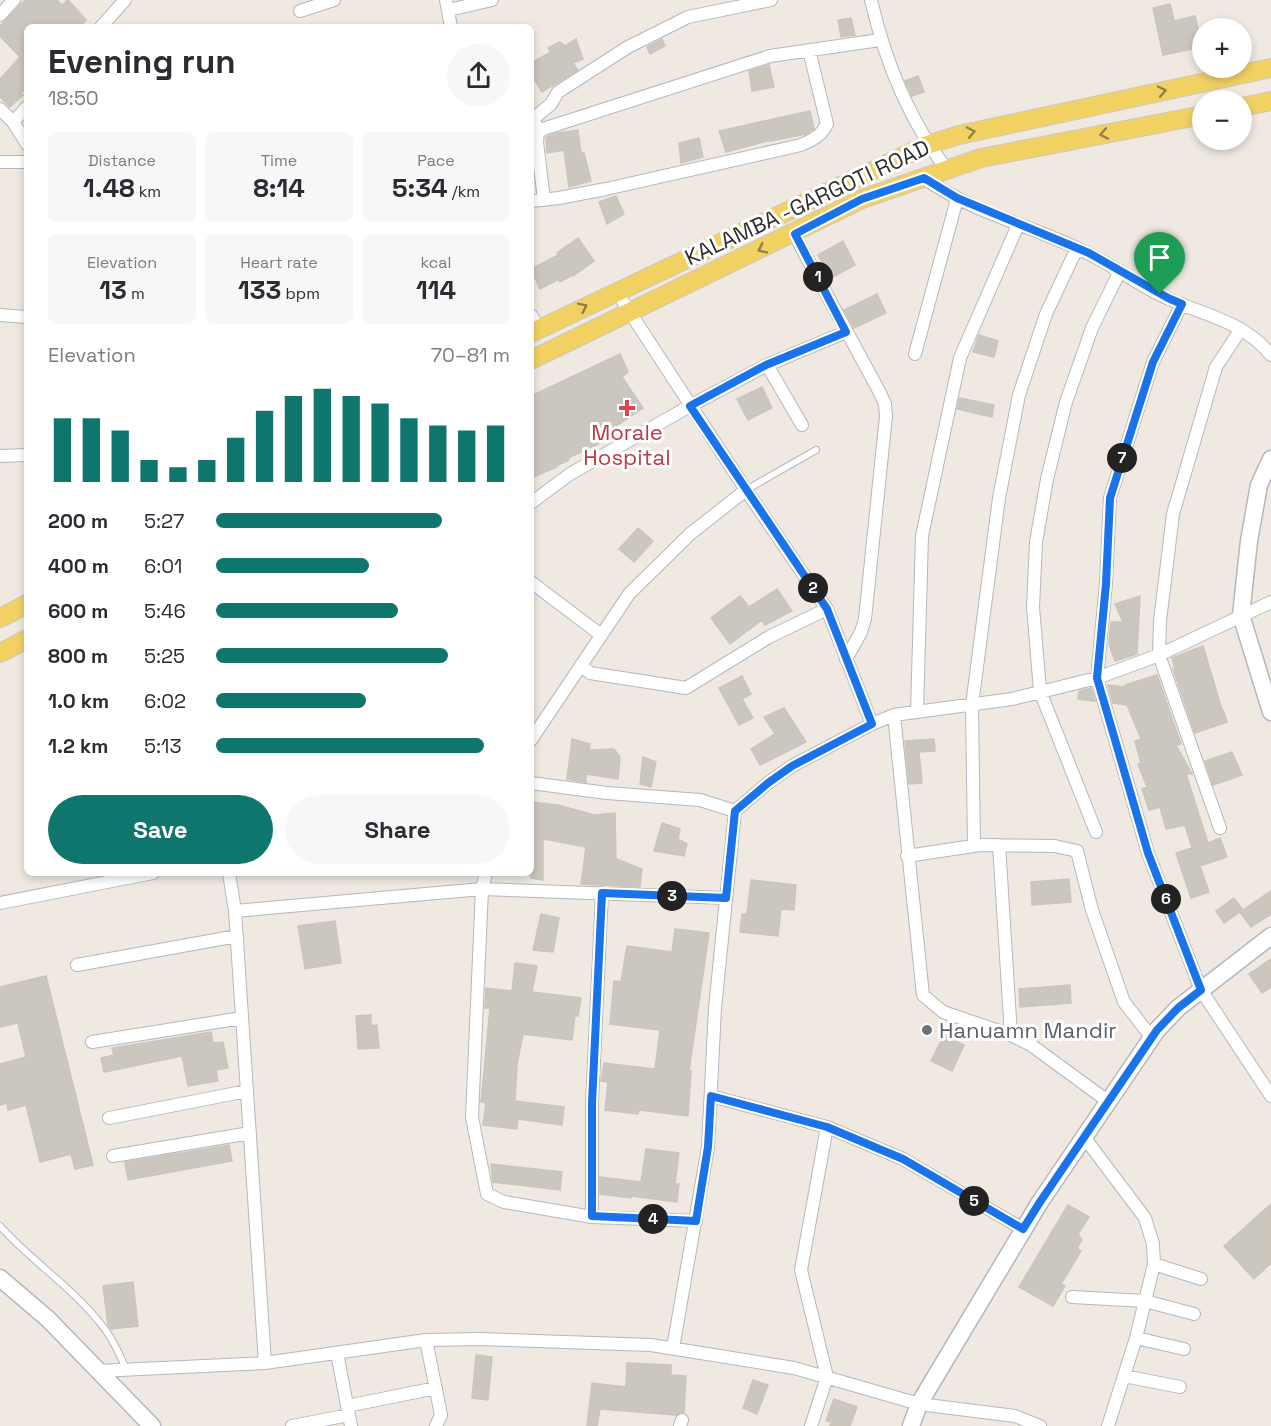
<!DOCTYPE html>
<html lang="en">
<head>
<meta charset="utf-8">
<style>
	:root { --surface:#fff; --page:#f7f7f7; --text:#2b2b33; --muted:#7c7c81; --accent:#0f766e }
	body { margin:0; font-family:"Space Grotesk",sans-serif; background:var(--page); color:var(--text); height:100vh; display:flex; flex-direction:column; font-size:22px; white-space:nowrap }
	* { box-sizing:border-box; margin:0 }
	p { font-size:20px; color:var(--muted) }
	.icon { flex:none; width:33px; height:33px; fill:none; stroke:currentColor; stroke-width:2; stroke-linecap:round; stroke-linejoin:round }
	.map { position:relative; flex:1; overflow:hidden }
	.sheet { position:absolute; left:24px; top:24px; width:510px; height:852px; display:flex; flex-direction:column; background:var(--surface); border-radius:9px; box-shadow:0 3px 9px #0003 }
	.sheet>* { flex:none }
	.tools { position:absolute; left:1192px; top:18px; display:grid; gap:12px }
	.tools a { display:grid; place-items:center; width:60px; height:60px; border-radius:50%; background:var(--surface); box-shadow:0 3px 9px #0003; font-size:30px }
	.pin { position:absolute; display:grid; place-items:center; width:51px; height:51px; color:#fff; margin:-62px -26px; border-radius:50% 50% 50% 0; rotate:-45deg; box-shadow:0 0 6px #0007 }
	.pin .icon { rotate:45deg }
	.km { position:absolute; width:30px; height:30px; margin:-15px; border-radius:50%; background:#222; color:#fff; font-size:16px; line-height:30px; text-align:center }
	.round { display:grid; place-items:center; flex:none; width:63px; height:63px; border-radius:32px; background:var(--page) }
	.headline { display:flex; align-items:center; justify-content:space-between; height:102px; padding:0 24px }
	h1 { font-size:33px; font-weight:800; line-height:45px }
	.stats { display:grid; grid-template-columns:repeat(3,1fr); gap:9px; height:102px; padding:6px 24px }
	.stats div { display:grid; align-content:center; border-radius:9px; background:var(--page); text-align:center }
	.stats b { font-size:26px; font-weight:800 }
	.stats small { font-size:16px; font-weight:400 }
	.stats p { font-size:16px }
	.chart { height:168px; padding:12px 24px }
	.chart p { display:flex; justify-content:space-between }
	.chart svg { width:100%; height:108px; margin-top:6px; stroke:var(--accent); stroke-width:6 }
	.cta { display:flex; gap:12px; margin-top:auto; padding:12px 24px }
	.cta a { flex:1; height:69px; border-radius:36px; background:var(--accent); color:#fff; font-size:24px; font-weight:800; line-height:69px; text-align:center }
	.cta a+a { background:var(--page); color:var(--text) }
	ul { padding:0 24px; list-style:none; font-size:20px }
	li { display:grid; grid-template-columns:96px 72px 1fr; align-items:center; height:45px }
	li i { height:15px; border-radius:8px; background:var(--accent) }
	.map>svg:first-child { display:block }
	.building { fill:#cbc7bf; stroke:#cbc5ba; stroke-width:1.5 }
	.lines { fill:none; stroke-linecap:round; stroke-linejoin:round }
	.lane-casing { stroke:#b4b7c1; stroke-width:8 }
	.street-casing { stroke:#b4b7c1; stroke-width:14 }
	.secondary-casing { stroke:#b4b7c1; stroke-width:19 }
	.primary-casing { stroke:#c9c9c9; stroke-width:20 }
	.lane { stroke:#fff; stroke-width:6 }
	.street { stroke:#fff; stroke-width:12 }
	.secondary { stroke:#fff; stroke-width:16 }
	.primary { stroke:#f2d163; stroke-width:18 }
	.oneway { stroke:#908048 }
	.route-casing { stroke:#fff; stroke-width:12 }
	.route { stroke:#1a73e8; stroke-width:8 }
	.health-dot { fill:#e0444e; stroke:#fff; stroke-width:2 }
	.worship-dot { fill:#6b7280; stroke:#fff; stroke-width:2 }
	.labels { text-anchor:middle; stroke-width:6; stroke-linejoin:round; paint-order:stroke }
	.street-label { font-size:22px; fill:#2e2e2e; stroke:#fff }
	.health-label { font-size:22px; fill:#be3a42; stroke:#fff }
	.worship-label { font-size:22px; fill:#5b616d; stroke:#fff; text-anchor:start }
</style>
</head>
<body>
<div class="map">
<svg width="1271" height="1426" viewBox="0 0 1271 1426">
	<rect width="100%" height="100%" fill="#efe9e1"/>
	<path class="building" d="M25 0H57L62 5 68 0 86 20 79 27H27V88L21 93 23 95 10 107 0 97V79L20 57 0 36V26Z
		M1170 4 1174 21 1195 16 1202 47 1163 55 1153 8Z
		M851 18 855 35 841 37 838 20Z
		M576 39 583 59 573 63 578 70 542 92 531 74V63L551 52 548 48 560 42 565 46Z
		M662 39 665 46 650 54 647 47Z
		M769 65 774 87 752 91 749 71Z
		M918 76 924 92 912 96 905 81Z
		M810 111 814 129 806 134 770 141V140L726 152 719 131Z
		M578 130 581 153H584L591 181 569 187 564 150 547 153 546 137 557 133Z
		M699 138 703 157 681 163 679 143Z
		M616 196 624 214 607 224 599 202Z
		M578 238 594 261 573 276 572 275 560 282 559 279 540 289 531 269 558 255 557 253Z
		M843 241 855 265 831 278 818 255Z
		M877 294 886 313 854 328 844 310Z
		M979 335 998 341 994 357 973 352Z
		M620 354 628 372 622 377 643 408 615 427 617 430 596 445 568 458 569 460 556 466 557 467 531 478V396Z
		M762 387 772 408 748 420 737 399Z
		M960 398 994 405 992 417 957 409Z
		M638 528 653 541 634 562 619 549Z
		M777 589 792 611 765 625 762 620 730 644 711 618 740 596 749 607Z
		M1140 596 1137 654 1115 661 1109 644 1111 622H1123L1115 604Z
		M1203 646 1222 710H1223L1227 722 1195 733 1173 669H1175L1172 658Z
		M1157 675 1181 744 1176 745 1192 774H1186L1208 843 1220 838 1227 857 1200 866 1209 892 1191 898 1176 853 1192 848 1185 825 1166 829 1160 807 1149 810 1142 789 1147 787 1138 764 1141 763 1135 741 1141 739 1127 705 1113 703 1108 685 1126 687 1125 685Z
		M742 676 751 694 742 699 753 718 739 725 719 688Z
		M1091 688 1095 701 1078 699 1079 691Z
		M784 708 806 742 760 765 751 749 775 734 764 717Z
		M572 739 590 744 589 750 614 749 620 757 618 779 586 774V782L567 779Z
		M934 739 935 751 919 752 922 783 909 784 905 741Z
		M1232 752 1242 775 1213 785 1205 761Z
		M643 757 656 762 651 787 640 784Z
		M531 802 558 805 594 815 615 813 616 859 642 869 640 887 581 884 586 847 544 839 543 842V880L531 878Z
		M662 823 680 829 678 839 687 844 684 856 654 851Z
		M1069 879 1071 902 1032 905 1031 882Z
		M751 880 796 885 794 910 781 909 778 936 740 932 742 914H747Z
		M1271 891V914L1251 927 1240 912 1224 923 1216 911 1234 898 1243 910Z
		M541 914 559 918 553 952 533 950Z
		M335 921 341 963 305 969 298 926Z
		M675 929 709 933 689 1071H691L688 1116 639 1110 638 1114 605 1110 608 1082 601 1081 604 1063 655 1069 660 1030 610 1024 614 981 621 982 627 946 672 952Z
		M1271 959V987L1262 993 1249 974Z
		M515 963 537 966 532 992 581 998 578 1016H575L572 1040 523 1034 517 1064 515 1101 564 1107 562 1125 518 1119 517 1129 483 1125 486 1103 481 1102 490 1008H485L486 988 512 991Z
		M46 976 93 1165 75 1169 71 1154 40 1162 26 1105 8 1110 7 1103 0 1105V1064L26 1057 18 1023 0 1027V987Z
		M1070 985 1071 1003 1020 1007 1019 989Z
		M371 1015V1026L377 1025 379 1048 358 1049 356 1016Z
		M211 1032 213 1043 223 1042 228 1068 216 1070 218 1081 188 1086 182 1056 104 1072 101 1058 114 1055 112 1048Z
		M944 1035 964 1045 952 1071 931 1061Z
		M229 1145 232 1161 128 1180 125 1162Z
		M646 1149 679 1153 675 1184H679L677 1202 631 1196V1198L600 1194V1177L641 1182Z
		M491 1164 562 1172 560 1190 493 1182Z
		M1271 1204V1263L1254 1279 1224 1246Z
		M1068 1205 1089 1217 1078 1234 1082 1240 1077 1248 1081 1251 1061 1284 1065 1286 1053 1306 1019 1287Z
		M133 1282 138 1326 111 1329 108 1325 103 1286Z
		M476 1355 492 1357 488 1400 472 1398Z
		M627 1363 671 1365V1375L686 1376 684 1412 676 1415 600 1409 597 1426H587L592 1383 626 1387Z
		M753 1380 768 1385 757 1414 743 1408Z
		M834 1399 857 1407 850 1426H830L832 1422 826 1421Z"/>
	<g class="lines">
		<g class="lane-casing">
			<path id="lane" d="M746 490 816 450
				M0 1226C32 1262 75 1289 104 1328 114 1341 120 1355 126 1369"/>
		</g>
		<g class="street-casing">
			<path id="street" d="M446 0 451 27
				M871 0C885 61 909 120 947 170
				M449 10 492 0
				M300 11 334 0
				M0 15 14 0
				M101 27 125 0
				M0 109 13 122 27 144
				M13 122 27 107
				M538 133 534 118 551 104 558 92 628 47 688 17 771 0
				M0 162H27
				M924 178C974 214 1035 226 1089 254 1116 267 1141 287 1169 299 1206 316 1243 321 1271 355
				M544 200 537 142 538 133 543 129 770 56 880 40
				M531 201 559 198 606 189 801 145C814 139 821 136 827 124L809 50
				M794 234 879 391 885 404 886 416 865 619 861 632 846 659
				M616 291 746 490 827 609 872 724
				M1182 304 1153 362 1110 498 1106 583 1097 678 1148 853 1201 990 1271 1096
				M0 315 27 317
				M531 315 539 329
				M915 354 957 199
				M767 365 802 425
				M0 456 27 455
				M531 503 570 474 690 406 767 365 846 332
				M531 582 601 635
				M581 665 590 673 686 688 769 637 827 609
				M917 712 922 536 960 358 1018 225
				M894 715 923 995 943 1012 1011 1035 1031 1045 1109 1102
				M531 740 629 594 690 534 746 490
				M531 783 607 793 700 800 735 811
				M1220 828 1159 655 1160 621 1173 514 1216 367 1241 329
				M1096 832 1040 691 1033 607 1036 542 1047 479 1066 402 1092 328 1120 271
				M999 845 1011 1035
				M974 846 972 705 999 498 1019 395 1046 314 1077 248
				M907 856 980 845 1055 846 1077 851 1092 910 1124 1002 1152 1038
				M229 873 235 911 265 1363
				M486 873 482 889 472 1117 487 1194 504 1202 592 1217 696 1221
				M0 903 153 873
				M235 911 482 889 726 898
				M77 965 237 936
				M92 1042 242 1018
				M711 1096 827 1127 903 1159 1023 1229
				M109 1118 247 1091
				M1084 1137 1145 1218 1153 1244 1154 1264 1136 1338 1108 1426
				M113 1156 250 1133
				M592 1217V1103L602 893
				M1154 1264 1201 1279
				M1072 1297 1145 1301 1194 1314
				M1136 1338 1184 1349
				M426 1340 441 1415 436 1426
				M673 1348 708 1147 715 1008 735 811 768 783 792 766 872 724 894 715 1012 699 1097 678 1159 655 1271 602
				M337 1353 351 1426
				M99 1371 265 1363 426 1340 480 1339 651 1345 794 1368 919 1404 1015 1416 1040 1426
				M1124 1376 1180 1387
				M347 1406 436 1388
				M292 1426 349 1415
				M680 1426 682 1420
				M811 1426 827 1377 801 1270 827 1127"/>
		</g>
		<g class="secondary-casing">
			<path id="secondary" d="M1271 459 1259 485 1249 541 1241 615 1271 712
				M0 1278 48 1319 152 1426
				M911 1426 919 1404 1040 1202 1157 1030 1178 1008 1271 936"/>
		</g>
		<g class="primary-casing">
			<path id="primary" d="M1242 107 1271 101
				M531 333 927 145 959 135 1271 68
				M531 360 862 199 981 158 1203 115
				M0 618 27 604
				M0 653 27 639"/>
		</g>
		<use href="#lane" class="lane"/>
		<use href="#street" class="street"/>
		<use href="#secondary" class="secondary"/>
		<use href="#primary" class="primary"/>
	</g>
	<defs><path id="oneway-chevron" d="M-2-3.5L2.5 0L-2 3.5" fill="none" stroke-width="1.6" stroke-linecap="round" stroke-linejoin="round" transform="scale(1.5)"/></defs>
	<g class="oneway">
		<use href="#oneway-chevron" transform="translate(1162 91) rotate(-12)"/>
		<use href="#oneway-chevron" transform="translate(971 132) rotate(-12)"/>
		<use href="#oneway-chevron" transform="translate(1104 134) rotate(169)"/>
		<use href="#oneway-chevron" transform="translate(762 249) rotate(154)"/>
		<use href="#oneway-chevron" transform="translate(583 307) rotate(-26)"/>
	</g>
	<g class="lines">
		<g class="route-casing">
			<path id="route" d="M924 178 957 198 1089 253 1168 298 1182 304 1153 362 1110 498 1106 584 1097 678 1148 853 1201 990 1178 1008 1157 1030 1040 1202 1023 1229 903 1159 827 1127 711 1096 708 1147 696 1221 592 1216V1103L602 893 726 898 735 811 768 783 792 766 872 724 827 609 690 406 766 365 846 332 795 234 862 199Z"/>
		</g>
		<use href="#route" class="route"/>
	</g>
	<path class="health-dot" d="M624 399h6v6h6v6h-6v6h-6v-6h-6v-6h6z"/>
	<circle class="worship-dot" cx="927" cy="1030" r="6"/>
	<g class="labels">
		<g class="street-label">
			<text transform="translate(807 202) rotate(-25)" y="8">KALAMBA -GARGOTI ROAD</text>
		</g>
		<g class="health-label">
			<text x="627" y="440">Morale<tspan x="627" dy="25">Hospital</tspan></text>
		</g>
		<g class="worship-label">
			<text x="939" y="1038">Hanuamn Mandir</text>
		</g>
	</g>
</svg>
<div class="tools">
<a>+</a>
<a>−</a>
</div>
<div class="pin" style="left:1160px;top:294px;background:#1e9e55"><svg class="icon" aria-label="arrive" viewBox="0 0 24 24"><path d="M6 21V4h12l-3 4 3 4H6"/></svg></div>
<b class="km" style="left:818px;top:277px">1</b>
<b class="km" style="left:813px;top:588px">2</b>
<b class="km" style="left:672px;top:896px">3</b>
<b class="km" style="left:653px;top:1219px">4</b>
<b class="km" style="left:974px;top:1201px">5</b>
<b class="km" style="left:1166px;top:899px">6</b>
<b class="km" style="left:1122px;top:458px">7</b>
<section class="sheet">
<div class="headline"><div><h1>Evening run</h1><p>18:50</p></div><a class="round"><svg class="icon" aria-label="share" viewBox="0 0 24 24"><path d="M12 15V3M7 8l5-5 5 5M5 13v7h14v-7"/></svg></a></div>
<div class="stats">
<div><p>Distance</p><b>1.48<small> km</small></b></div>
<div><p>Time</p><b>8:14</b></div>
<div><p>Pace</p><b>5:34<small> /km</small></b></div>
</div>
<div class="stats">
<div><p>Elevation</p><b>13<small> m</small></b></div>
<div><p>Heart rate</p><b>133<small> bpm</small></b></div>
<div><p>kcal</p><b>114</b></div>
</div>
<div class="chart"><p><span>Elevation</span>70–81 m</p>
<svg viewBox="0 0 160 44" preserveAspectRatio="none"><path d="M5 44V18M15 44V18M25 44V23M35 44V35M45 44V38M55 44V35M65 44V26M75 44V15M85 44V9M95 44V6M105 44V9M115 44V12M125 44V18M135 44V21M145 44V23M155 44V21"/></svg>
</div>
<ul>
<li><b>200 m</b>5:27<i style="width:77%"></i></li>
<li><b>400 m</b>6:01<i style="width:52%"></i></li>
<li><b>600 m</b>5:46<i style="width:62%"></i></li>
<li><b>800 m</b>5:25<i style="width:79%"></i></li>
<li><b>1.0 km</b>6:02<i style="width:51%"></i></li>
<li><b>1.2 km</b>5:13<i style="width:91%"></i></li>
</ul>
<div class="cta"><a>Save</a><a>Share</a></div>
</section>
</div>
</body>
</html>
